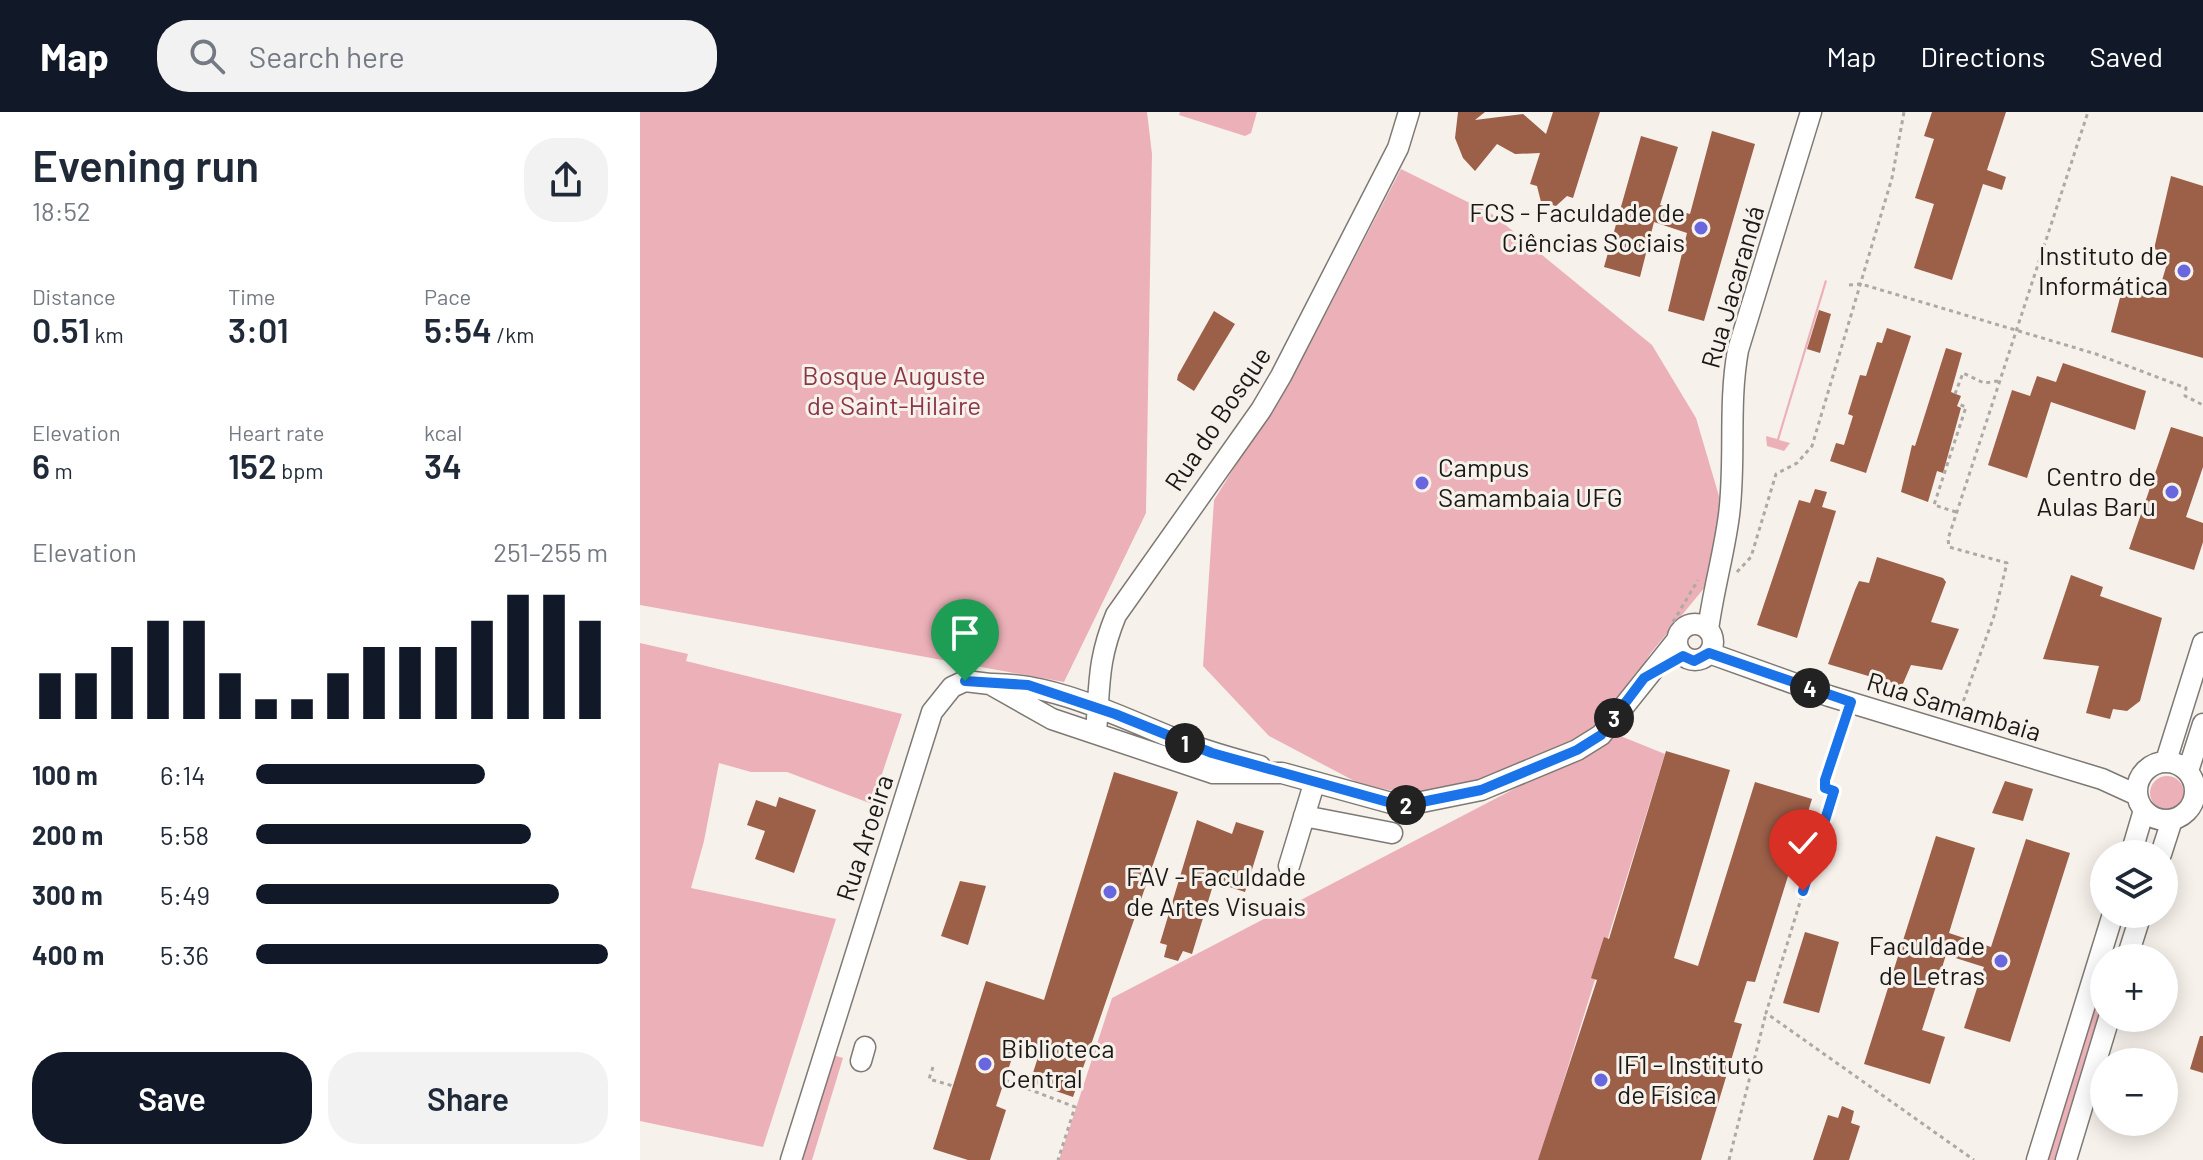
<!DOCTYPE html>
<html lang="en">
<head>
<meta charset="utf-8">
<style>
	:root { --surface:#fff; --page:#f2f2f3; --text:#1f2937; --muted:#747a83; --accent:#111827 }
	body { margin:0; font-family:Barlow,sans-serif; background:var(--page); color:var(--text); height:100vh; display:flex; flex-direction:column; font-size:30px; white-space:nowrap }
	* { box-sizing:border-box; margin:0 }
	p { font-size:26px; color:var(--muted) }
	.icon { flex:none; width:44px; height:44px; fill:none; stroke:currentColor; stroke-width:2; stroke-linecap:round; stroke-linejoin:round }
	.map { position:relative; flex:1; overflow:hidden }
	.sheet { display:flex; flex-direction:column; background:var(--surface); width:640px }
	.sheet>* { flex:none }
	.controls { position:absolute; left:1450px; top:728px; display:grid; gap:16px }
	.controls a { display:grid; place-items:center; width:88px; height:88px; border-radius:50%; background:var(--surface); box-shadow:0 4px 20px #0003; font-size:40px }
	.pin { position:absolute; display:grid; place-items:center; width:68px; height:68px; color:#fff; margin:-82px -34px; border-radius:50% 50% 50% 0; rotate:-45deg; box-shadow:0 0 8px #0007 }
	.pin .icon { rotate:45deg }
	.km { position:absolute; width:40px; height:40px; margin:-20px; border-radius:50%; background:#222; color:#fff; font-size:22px; line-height:40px; text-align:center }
	.round { display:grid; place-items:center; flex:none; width:84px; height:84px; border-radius:32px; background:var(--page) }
	.headline { display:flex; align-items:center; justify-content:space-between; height:136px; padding:0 32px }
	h1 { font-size:44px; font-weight:600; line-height:60px }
	.stats { display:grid; grid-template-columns:repeat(3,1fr); gap:12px; height:136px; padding:8px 32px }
	.stats div { display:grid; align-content:center }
	.stats b { font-size:34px; font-weight:600 }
	.stats small { font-size:22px; font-weight:400 }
	.stats p { font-size:22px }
	.chart { height:224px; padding:16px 32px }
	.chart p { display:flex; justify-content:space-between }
	.chart svg { width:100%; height:144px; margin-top:8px; stroke:var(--accent); stroke-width:6 }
	.action { display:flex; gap:16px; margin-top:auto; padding:16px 32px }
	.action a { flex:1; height:92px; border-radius:32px; background:var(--accent); color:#fff; font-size:32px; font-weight:600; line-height:92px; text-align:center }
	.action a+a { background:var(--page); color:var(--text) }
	ul { padding:0 32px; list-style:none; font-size:26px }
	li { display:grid; grid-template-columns:128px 96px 1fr; align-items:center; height:60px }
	li i { height:20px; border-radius:10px; background:var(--accent) }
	header { display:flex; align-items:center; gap:48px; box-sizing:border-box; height:112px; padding:0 40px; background:var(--accent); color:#fff }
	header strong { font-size:38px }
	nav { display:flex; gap:44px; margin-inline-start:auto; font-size:28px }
	.search { width:560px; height:72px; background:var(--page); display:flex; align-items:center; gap:20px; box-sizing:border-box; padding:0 28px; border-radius:32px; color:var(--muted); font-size:30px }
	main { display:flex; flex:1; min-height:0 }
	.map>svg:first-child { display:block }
	.green { fill:#ecb1b8 }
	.building { fill:#9c5f48 }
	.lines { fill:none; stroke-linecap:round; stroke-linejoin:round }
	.minor-casing { stroke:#7e7974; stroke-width:23 }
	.path { stroke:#aea9a5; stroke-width:3; stroke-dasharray:4 4; stroke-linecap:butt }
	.minor { stroke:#fff; stroke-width:20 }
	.route-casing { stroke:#fff; stroke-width:16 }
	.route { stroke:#1a73e8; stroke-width:10 }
	.poi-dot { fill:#6967e0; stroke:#f7f1eb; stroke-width:3 }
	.labels { text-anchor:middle; stroke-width:6; stroke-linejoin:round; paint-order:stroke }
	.poi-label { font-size:26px; fill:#1b1917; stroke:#f7f1eb; text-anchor:end }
	.street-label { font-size:26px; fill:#1b1917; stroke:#f7f1eb }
	.park-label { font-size:26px; fill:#8b3647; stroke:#f7f1eb }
</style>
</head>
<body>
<header>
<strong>Map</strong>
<div class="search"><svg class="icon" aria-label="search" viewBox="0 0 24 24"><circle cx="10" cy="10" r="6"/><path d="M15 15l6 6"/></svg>Search here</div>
<nav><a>Map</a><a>Directions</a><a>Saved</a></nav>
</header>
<main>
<section class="sheet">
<div class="headline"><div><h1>Evening run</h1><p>18:52</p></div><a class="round"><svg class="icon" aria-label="share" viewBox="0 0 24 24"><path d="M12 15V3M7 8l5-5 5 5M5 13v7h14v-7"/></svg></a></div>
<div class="stats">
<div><p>Distance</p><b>0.51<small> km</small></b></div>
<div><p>Time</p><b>3:01</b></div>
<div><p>Pace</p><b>5:54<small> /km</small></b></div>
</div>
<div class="stats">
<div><p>Elevation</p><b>6<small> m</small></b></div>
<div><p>Heart rate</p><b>152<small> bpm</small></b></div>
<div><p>kcal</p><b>34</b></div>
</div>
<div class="chart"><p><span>Elevation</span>251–255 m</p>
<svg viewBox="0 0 160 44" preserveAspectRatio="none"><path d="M5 44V30M15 44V30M25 44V22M35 44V14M45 44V14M55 44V30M65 44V38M75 44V38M85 44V30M95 44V22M105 44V22M115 44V22M125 44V14M135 44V6M145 44V6M155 44V14"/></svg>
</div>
<ul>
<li><b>100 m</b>6:14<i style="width:65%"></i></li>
<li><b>200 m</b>5:58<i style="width:78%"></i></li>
<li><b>300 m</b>5:49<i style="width:86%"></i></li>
<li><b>400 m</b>5:36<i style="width:100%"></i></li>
</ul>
<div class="action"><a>Save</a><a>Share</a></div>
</section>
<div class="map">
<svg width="1563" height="1048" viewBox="0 0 1563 1048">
	<rect width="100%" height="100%" fill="#f7f1eb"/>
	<path class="green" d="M0 0H507L512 42 506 401 424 570 0 493Z
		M540 0H617L611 21 605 24 539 3Z
		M761 57 852 102 1012 233 1056 306 1081 391 1065 475 1010 542 966 615 798 687 722 673 629 624 563 554 574 388 660 251Z
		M1185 168 1187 169 1139 328 1150 331 1144 339 1127 334 1126 324 1137 327Z
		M0 531 48 542 46 549 262 602 232 692 147 660H111L79 651 64 729 51 776 196 807 123 1035 0 1009Z
		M978 623 1025 642 899 1048H419L472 886Z
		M1510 681a17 17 0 1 1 34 0a17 17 0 1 1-34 0Z
		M1464 852V897L1417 1048H1404Z
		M193 943 203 946 172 1048H160Z"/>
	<path class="building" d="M818 0H845L835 8 883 2 906 22 913 0H960L933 86 927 84 916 94 901 90 897 74 890 72 900 41 875 42 857 32 835 59 823 46 815 26Z
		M1292 0H1366L1347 58 1366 65 1362 78 1343 72 1312 168 1274 156 1294 92 1275 86 1294 27 1284 24Z
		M1072 19 1115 32 1064 209 1028 199 1047 121 1014 110 1000 165 964 155 1001 24 1038 35 1020 93 1050 102Z
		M1531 64 1563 74V246L1471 220 1482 178 1517 186 1530 141 1514 137Z
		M1179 198 1191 202 1180 241 1167 237Z
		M574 199 595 212 554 279 537 268 538 263Z
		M1247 216 1271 224 1226 361 1190 349 1196 331 1204 333 1213 304 1208 302 1220 263 1226 264 1237 230 1242 231Z
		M1306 236 1322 241 1311 280 1321 284 1317 294 1321 296 1303 361 1297 359 1288 390 1261 380 1272 333 1275 334Z
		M1423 251 1506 279 1495 318 1411 290 1387 366 1348 353 1372 278 1390 284 1397 264 1416 270Z
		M1531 315 1563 325V355L1546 405 1563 411V430L1554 458 1489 437Z
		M1175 377 1187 380 1182 395 1196 399 1157 526 1117 513 1159 388 1170 391Z
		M1237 445 1303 466 1306 470 1291 510 1319 517 1302 558 1271 553 1262 574 1188 552 1215 478 1219 469 1229 471Z
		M1431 463 1463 475 1460 484 1522 506 1500 589 1487 599 1473 597 1470 607 1446 601 1459 554 1403 547Z
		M1026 639 1090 658 1034 846 1058 854 1115 670 1172 687 1115 870 1107 869 1094 910 1102 912 1061 1048H898L957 868 951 866 964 825 969 827Z
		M474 660 538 680 433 985 390 970 401 936 378 928 356 994 366 998 350 1048H328L293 1037 346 869 404 888Z
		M1365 669 1393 677 1383 709 1352 701Z
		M139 685 176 698 154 761 115 747 125 719 107 713 116 688 136 695Z
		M557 708 592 722 596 710 624 719 605 780 574 770 552 842 543 839 538 849 524 845 527 833 520 831Z
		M1296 724 1335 736 1309 821 1351 835 1386 727 1430 741 1370 930 1324 916 1344 855 1306 843 1282 918 1305 925 1290 972 1224 952Z
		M320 769 346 774 328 833 301 824Z
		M1165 820 1199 830 1179 901 1143 891Z
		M1560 924H1563V961L1550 957Z
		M1202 994 1214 999 1211 1011 1220 1014 1209 1048H1173L1188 1003 1198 1006Z"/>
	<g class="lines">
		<g class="minor-casing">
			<path id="minor" d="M1037 530a18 18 0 1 1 36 0a18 18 0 1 1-36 0Z
				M1068 518C1073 479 1084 442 1089 403 1096 348 1088 293 1098 238L1171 0
				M1069 541 1189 584 1462 667 1497 683
				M350 572C417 571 481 606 543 630 568 640 594 647 620 654
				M456 620C460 573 457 549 476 503L621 298 641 264 758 36 769 0
				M1526 649 1563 531
				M1497 679a29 29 0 1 1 58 0a29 29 0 1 1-58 0Z
				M1548 659 1563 612
				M664 704 752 721
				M1491 742 1504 698
				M1521 742 1532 708
				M649 754 674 672
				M1487 846 1501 802
				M221 949 225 935
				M151 1048 292 600 312 575 325 569 350 572 412 607 573 661H642L762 694 841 678 937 638 961 623 1037 528
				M1397 1048 1473 802
				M1426 1048 1469 906"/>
		</g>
		<path class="path" d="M1209 173 1221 172 1456 242 1546 276 1545 284 1563 293
			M1315 282 1323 261 1344 271 1358 269
			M1316 400 1294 393 1326 295 1318 292
			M1097 460 1111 445 1136 362 1157 351 1172 334 1252 66 1264 0
			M1033 510 1058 468
			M1318 604 1354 504 1367 451 1309 435 1308 427 1448 0
			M1205 606 1185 668V676L1194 679 1126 901 1334 1048
			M293 955 289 967 313 974
			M365 968 435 995 418 1048
			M1089 1048 1126 901"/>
		<use href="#minor" class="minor"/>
	</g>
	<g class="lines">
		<g class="route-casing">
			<path id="route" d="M325 569 388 573 475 602 572 641 762 694 841 678 937 638 961 623 1004 566 1043 544 1054 549 1069 541 1211 590 1185 668V676L1194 679 1163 779"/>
		</g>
		<use href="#route" class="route"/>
	</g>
	<g class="poi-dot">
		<circle cx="1061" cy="116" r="8"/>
		<circle cx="1544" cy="159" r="8"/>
		<circle cx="782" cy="371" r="8"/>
		<circle cx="1532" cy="380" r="8"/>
		<circle cx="470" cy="780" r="8"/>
		<circle cx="1361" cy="849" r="8"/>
		<circle cx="345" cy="952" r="8"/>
		<circle cx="961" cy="968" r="8"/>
	</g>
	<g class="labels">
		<g class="poi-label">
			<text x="1045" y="110">FCS - Faculdade de<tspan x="1045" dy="30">Ciências Sociais</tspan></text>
			<text x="1528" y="153">Instituto de<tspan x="1528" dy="30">Informática</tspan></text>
			<text x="798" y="365" text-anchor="start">Campus<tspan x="798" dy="30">Samambaia UFG</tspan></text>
			<text x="1516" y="374">Centro de<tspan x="1516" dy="30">Aulas Baru</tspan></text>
			<text x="486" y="774" text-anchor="start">FAV - Faculdade<tspan x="486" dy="30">de Artes Visuais</tspan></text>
			<text x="1345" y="843">Faculdade<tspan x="1345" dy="30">de Letras</tspan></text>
			<text x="361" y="946" text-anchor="start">Biblioteca<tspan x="361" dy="30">Central</tspan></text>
			<text x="977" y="962" text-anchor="start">IF1 - Instituto<tspan x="977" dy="30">de Física</tspan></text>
		</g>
		<g class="street-label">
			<text transform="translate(1093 175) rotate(-74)" y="9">Rua Jacarandá</text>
			<text transform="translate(578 307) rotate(-56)" y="9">Rua do Bosque</text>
			<text transform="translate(1314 595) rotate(17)" y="9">Rua Samambaia</text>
			<text transform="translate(225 726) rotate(-72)" y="9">Rua Aroeira</text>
		</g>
		<g class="park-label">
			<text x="254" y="273">Bosque Auguste<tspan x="254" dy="30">de Saint-Hilaire</tspan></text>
		</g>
	</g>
</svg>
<div class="controls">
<a><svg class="icon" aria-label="layers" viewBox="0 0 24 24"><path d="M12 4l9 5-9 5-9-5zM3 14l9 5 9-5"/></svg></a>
<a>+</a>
<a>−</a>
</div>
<div class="pin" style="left:325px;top:569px;background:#1e9e55"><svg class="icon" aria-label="arrive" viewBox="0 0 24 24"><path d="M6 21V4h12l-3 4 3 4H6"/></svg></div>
<div class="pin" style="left:1163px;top:779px;background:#d93025"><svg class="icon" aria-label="check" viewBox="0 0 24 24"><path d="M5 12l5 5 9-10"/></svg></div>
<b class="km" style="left:545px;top:631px">1</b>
<b class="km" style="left:766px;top:693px">2</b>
<b class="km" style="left:974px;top:606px">3</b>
<b class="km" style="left:1170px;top:576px">4</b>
</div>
</main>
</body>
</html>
